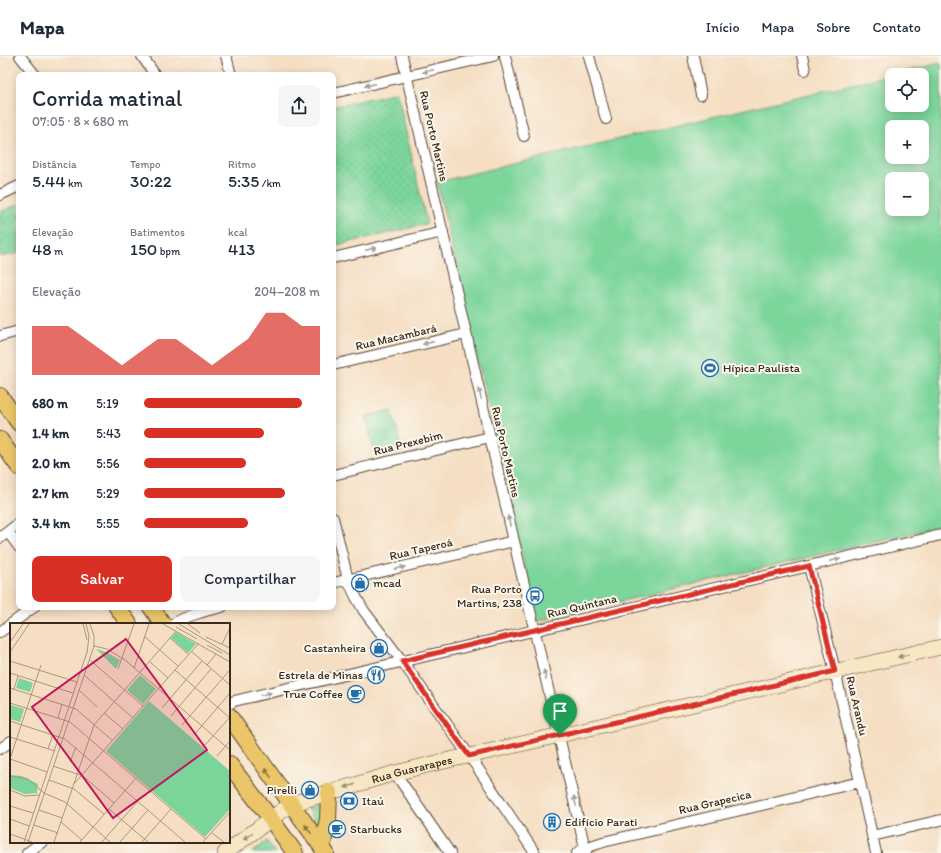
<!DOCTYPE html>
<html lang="pt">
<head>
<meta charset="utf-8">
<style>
	:root { --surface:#fff; --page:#f6f6f7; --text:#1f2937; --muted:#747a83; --line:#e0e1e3; --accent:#d93025 }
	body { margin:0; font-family:Itim,sans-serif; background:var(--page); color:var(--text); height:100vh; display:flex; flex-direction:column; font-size:15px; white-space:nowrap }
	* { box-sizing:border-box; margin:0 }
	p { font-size:13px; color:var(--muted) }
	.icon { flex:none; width:22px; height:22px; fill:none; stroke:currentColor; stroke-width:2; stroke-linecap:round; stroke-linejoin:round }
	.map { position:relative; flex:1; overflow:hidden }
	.sheet { position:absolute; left:16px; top:16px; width:320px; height:538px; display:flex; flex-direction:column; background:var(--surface); border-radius:8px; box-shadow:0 2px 10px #0003 }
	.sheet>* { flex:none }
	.buttons { position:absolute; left:885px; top:12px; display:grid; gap:8px }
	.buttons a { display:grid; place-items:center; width:44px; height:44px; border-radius:8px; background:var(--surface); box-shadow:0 2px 10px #0003; font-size:20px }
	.pin { position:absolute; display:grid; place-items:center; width:34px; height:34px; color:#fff; margin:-41px -17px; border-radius:50% 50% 50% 0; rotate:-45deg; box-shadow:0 0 4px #0007 }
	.pin .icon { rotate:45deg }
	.round { display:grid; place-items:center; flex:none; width:42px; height:42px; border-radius:8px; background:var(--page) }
	.summary { display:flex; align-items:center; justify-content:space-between; height:68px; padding:0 16px }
	h1 { font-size:22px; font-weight:600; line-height:30px }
	.figures { display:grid; grid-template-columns:repeat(3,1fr); gap:6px; height:68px; padding:4px 16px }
	.figures div { display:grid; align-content:center }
	.figures b { font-size:17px; font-weight:600 }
	.figures small { font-size:11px; font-weight:400 }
	.figures p { font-size:11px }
	.chart { height:112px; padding:8px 16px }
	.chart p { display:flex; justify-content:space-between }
	.chart svg { width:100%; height:72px; margin-top:4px; fill:var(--accent); opacity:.7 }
	.cta { display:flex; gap:8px; margin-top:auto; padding:8px 16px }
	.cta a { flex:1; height:46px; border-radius:8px; background:var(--accent); color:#fff; font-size:16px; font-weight:600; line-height:46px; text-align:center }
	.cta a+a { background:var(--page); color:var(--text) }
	ul { padding:0 16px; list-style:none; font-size:13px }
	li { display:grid; grid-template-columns:64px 48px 1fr; align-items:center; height:30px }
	li i { height:10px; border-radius:5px; background:var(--accent) }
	header { display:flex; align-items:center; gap:24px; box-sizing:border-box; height:56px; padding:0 20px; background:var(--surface); border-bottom:1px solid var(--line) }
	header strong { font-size:19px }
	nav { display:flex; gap:22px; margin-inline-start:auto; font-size:14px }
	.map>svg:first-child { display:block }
	.grass { fill:url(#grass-tufts); stroke:#5b805c }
	.park { fill:url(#park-dots); stroke:#5b805c }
	.pitch { fill:#7bd59b; stroke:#5b805c; fill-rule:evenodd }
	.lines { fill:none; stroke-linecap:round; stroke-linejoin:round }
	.street-casing { stroke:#574537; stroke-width:12 }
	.secondary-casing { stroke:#574537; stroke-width:16 }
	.primary-casing { stroke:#574537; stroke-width:18 }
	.street { stroke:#fff; stroke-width:10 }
	.secondary { stroke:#f7e8c3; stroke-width:15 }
	.primary { stroke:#ebc669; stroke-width:16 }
	.oneway { fill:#a79f9a }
	.oneway2 { fill:#998970 }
	.oneway3 { fill:#8a7040 }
	.route-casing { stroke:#fff; stroke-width:8 }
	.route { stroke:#d93025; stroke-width:5 }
	.labels { text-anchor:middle; stroke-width:4; stroke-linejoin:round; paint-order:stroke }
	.street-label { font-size:12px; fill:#3b2a1e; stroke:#fbf7ec }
	.poi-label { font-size:12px; fill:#3b2a1e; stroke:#fbf7ec; text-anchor:start }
	.inset-road { fill:none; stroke:#ab9680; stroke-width:1 }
	.view { fill:#c2185b; fill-opacity:0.15; stroke:#c2185b; stroke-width:2 }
	.inset-edge { fill:none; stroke:#3b2a1e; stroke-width:2 }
</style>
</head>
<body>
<header>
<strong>Mapa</strong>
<nav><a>Início</a><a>Mapa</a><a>Sobre</a><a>Contato</a></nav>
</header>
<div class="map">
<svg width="941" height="797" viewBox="0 0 941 797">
	<defs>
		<pattern id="grass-tufts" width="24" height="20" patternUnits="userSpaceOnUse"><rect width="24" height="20" fill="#7bd59b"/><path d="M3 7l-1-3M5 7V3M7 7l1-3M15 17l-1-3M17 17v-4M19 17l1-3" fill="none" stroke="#6bb785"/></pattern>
		<pattern id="park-dots" width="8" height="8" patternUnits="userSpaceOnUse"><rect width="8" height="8" fill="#7bd59b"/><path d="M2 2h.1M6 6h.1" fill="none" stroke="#6bb785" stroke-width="1.8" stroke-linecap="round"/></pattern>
	</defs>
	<rect width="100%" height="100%" fill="#fbf7ec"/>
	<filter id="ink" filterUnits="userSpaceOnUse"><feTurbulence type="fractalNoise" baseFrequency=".025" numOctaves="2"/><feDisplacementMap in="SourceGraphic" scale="8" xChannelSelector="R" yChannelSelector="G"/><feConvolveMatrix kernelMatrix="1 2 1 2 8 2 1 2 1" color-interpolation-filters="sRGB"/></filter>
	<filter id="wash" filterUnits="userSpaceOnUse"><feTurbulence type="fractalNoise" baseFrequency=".012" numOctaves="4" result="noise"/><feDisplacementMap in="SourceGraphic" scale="16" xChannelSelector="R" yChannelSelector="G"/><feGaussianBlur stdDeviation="0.9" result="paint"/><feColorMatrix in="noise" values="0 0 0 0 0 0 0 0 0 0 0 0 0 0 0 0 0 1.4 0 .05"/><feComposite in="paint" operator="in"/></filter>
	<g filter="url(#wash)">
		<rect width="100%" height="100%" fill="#f5dec2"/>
		<path class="grass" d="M392 354 402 395 375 401 366 360Z"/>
		<path class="park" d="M397 36 427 168 333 190V51Z
			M19 148V197L0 201V156Z
			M326 746 320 775 307 752Z
			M267 785 275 797H254L253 796Z"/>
		<path class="pitch" d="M941 7V470L537 565 437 126ZM892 19H922V49H892ZM892 71H922V101H892ZM892 123H922V153H892Z"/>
	</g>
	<g filter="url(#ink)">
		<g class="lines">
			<g class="street-casing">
				<path id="street" d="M20 0 35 19
					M142 0 155 19
					M226 0 231 19
					M402 0 586 797
					M505 0 524 80
					M589 0 606 63
					M693 0 701 39
					M802 0 805 14
					M333 37 493 0
					M0 139 19 130
					M333 202 443 176
					M0 280 19 275
					M333 309 466 278
					M333 419 490 381
					M333 462 348 524 356 541 364 555 402 605 475 708 535 797
					M8 476 19 491
					M0 482 19 467
					M809 510 835 615 876 797
					M333 527 514 485
					M11 568 34 551
					M173 568C188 559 205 555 222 551
					M0 576 11 568
					M229 648 234 645 941 479
					M0 693 11 685
					M395 717 450 797
					M872 780 941 764
					M27 797 42 786
					M577 797 585 792 603 786 860 726"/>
			</g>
			<g class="secondary-casing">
				<g id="secondary">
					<path id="s1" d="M225 797 291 748 395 717 453 703 469 700 941 591"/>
				</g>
			</g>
			<g class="primary-casing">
				<path id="primary" d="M0 340 19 367
					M0 384 19 411
					M117 551 129 568
					M151 551 163 568
					M229 660 326 797
					M229 708 271 763 295 797
					M322 792 328 763 329 736"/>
			</g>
			<use href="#street" class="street"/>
			<use href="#secondary" class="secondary"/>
			<use href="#primary" class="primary"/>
		</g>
		<defs><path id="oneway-solid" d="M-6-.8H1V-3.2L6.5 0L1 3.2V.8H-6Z"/></defs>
		<g class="oneway">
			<use href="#oneway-solid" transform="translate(428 15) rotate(167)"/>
			<use href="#oneway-solid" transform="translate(370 29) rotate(167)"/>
			<use href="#oneway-solid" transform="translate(371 193) rotate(-13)"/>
			<use href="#oneway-solid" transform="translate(428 287) rotate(167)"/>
			<use href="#oneway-solid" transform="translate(480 338) rotate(-103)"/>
			<use href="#oneway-solid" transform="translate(509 465) rotate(-103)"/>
			<use href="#oneway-solid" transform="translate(835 504) rotate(-13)"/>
			<use href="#oneway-solid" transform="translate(400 512) rotate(-13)"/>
			<use href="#oneway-solid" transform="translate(545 619) rotate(-103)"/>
			<use href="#oneway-solid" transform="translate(266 638) rotate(-13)"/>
			<use href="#oneway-solid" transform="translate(575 745) rotate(-103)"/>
		</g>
		<g class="oneway2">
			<use href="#oneway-solid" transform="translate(903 600) rotate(167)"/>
			<use href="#oneway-solid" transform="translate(350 730) rotate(164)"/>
			<use href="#oneway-solid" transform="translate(248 780) rotate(143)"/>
		</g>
		<g class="oneway3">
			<use href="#oneway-solid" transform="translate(268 717) rotate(-125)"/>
			<use href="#oneway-solid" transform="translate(308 773) rotate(-126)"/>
		</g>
	</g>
	<g class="lines" filter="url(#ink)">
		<g class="route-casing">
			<path id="route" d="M809 510 835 615 469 700 402 605Z"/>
		</g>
		<use href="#route" class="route"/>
	</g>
	<defs>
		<g id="stadium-ring" transform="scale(0.9)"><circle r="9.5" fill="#fbf7ec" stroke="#1f6fb2" stroke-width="1.5"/><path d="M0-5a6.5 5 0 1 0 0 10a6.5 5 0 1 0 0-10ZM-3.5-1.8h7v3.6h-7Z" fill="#1f6fb2"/></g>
		<g id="shop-ring" transform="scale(0.9)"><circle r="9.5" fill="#fbf7ec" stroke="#1f6fb2" stroke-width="1.5"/><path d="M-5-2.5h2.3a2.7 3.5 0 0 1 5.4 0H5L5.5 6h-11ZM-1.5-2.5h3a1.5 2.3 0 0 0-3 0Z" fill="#1f6fb2"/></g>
		<g id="bus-ring" transform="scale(0.9)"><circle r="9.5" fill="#fbf7ec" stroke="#1f6fb2" stroke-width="1.5"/><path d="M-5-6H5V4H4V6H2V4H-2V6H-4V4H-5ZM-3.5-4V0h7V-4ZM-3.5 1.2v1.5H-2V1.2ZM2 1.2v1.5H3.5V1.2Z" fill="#1f6fb2"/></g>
		<g id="restaurant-ring" transform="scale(0.9)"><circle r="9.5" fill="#fbf7ec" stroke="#1f6fb2" stroke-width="1.5"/><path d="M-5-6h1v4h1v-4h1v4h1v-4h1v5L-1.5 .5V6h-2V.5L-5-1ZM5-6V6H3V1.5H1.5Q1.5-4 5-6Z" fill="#1f6fb2"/></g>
		<g id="cafe-ring" transform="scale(0.9)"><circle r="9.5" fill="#fbf7ec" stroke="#1f6fb2" stroke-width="1.5"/><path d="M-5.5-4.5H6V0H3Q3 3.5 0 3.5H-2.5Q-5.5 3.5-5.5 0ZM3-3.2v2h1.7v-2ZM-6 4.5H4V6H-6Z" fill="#1f6fb2"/></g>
		<g id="bank-ring" transform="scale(0.9)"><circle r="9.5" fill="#fbf7ec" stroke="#1f6fb2" stroke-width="1.5"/><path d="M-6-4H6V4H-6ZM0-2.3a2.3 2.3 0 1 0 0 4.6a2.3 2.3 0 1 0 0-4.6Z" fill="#1f6fb2"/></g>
		<g id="building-ring" transform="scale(0.9)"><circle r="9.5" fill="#fbf7ec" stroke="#1f6fb2" stroke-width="1.5"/><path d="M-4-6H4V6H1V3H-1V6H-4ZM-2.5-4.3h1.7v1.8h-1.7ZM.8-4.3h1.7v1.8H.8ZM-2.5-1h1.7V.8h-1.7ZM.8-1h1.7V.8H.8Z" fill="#1f6fb2"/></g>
	</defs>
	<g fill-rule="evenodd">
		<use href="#stadium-ring" x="710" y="312"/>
		<use href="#shop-ring" x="360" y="527"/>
		<use href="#bus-ring" x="535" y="540"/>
		<use href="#shop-ring" x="379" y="592"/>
		<use href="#restaurant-ring" x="376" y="619"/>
		<use href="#cafe-ring" x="356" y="638"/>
		<use href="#shop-ring" x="310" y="734"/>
		<use href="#bank-ring" x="349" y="745"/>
		<use href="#building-ring" x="552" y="766"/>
		<use href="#cafe-ring" x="337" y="773"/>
	</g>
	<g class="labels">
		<g class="street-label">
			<text transform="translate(434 80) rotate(77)" y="4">Rua Porto Martins</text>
			<text transform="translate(396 281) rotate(-13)" y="4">Rua Macambará</text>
			<text transform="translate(408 387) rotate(-14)" y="4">Rua Prexebim</text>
			<text transform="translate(506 396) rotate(77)" y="4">Rua Porto Martins</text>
			<text transform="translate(421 493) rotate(-13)" y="4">Rua Taperoá</text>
			<text transform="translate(582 550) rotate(-13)" y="4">Rua Quintana</text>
			<text transform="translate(857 650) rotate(77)" y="4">Rua Arandu</text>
			<text dy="4" stroke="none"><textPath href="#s1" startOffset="208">Rua Guararapes</textPath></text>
			<text transform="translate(715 746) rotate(-13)" y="4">Rua Grapecica</text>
		</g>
		<g class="poi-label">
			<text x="723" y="316">Hípica Paulista</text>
			<text x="373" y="531">mcad</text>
			<text x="522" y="537" text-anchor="end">Rua Porto<tspan x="522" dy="14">Martins, 238</tspan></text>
			<text x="366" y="596" text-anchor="end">Castanheira</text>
			<text x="363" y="623" text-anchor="end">Estrela de Minas</text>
			<text x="343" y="642" text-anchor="end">True Coffee</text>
			<text x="297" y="738" text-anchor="end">Pirelli</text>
			<text x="362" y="749">Itaú</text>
			<text x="565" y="770">Edifício Parati</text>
			<text x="350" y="777">Starbucks</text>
		</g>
	</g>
	<g transform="translate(10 567)">
		<rect width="220" height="220" fill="#f5dec2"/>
		<path d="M166 9 186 21 178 30 161 15ZM86 26 96 29 110 37 106 46ZM130 52 146 66 133 81 117 67ZM9 55 23 60 20 69 6 65ZM1 82 14 86 10 99 0 96ZM0 152 12 153 28 161 27 170 15 171 0 165Z" fill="#7bd59b"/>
		<path d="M139 78 220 148V186L195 214 96 128Z" fill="#7bd59b"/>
		<path class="inset-road" d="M73 1 77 17M76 1 79 13 77 30M153 1 220 39M169 1 220 32M178 1 190 10M166 4 187 16M135 14 168 43M196 14 220 25M160 15 178 31M0 19 13 1M212 21 220 5M197 22 212 30M84 23 97 26 115 37 220 127M181 28 220 62M0 29 19 1M80 37 133 83M0 38 67 59M139 38 158 55M197 42 206 31M124 45 139 1M108 46 124 1M165 47 220 95M0 50 63 70M74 52 123 95M0 65 66 86 103 118M4 66 8 53M69 67 87 84M0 80 60 99 196 216M152 85 192 38M94 90 113 106M161 93 201 46M48 95 52 81M0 98 55 116 175 219M172 102 220 47M184 112 220 70M0 114 45 128M195 122 220 94M38 126 43 111M207 133 220 118M0 136 31 42M0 136 37 149M60 139 66 124M43 143 73 153 104 180M0 153 18 156 34 170 55 179 100 219M39 157 64 166 94 191M63 162 188 21M0 167 15 173 29 172M0 183 23 190M99 186 138 219M29 187 52 195M0 196 19 203M51 199 72 217M24 202 48 210M202 210 214 219M0 211 22 219M14 219 77 29M18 219 84 23V13L80 1M44 219 84 102 166 8M70 219 126 155M92 219 128 178M110 219 138 187M132 219 161 186M193 219 220 189"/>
		<path class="view" d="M116 16 197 127 103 195 22 84Z"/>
		<rect width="220" height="220" class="inset-edge"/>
	</g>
</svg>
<div class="buttons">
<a><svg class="icon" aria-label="locate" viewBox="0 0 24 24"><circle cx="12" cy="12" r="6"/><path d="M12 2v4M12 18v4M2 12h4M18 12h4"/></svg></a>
<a>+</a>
<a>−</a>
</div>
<div class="pin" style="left:560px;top:679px;background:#1e9e55"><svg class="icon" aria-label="arrive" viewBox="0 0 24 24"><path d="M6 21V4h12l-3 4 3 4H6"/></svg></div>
<section class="sheet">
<div class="summary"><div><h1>Corrida matinal</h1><p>07:05 · 8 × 680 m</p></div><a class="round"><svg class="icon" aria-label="share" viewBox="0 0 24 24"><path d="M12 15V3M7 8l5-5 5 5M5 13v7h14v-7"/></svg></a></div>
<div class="figures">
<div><p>Distância</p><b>5.44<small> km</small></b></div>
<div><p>Tempo</p><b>30:22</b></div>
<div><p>Ritmo</p><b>5:35<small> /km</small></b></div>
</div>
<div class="figures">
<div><p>Elevação</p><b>48<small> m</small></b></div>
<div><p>Batimentos</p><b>150<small> bpm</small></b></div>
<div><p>kcal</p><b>413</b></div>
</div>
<div class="chart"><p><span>Elevação</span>204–208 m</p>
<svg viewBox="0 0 160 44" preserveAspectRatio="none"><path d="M0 44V14L10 14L20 14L30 22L40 30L50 38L60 30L70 22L80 22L90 30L100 38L110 30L120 22L130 6L140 6L150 14L160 14V44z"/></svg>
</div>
<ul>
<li><b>680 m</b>5:19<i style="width:90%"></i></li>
<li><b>1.4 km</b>5:43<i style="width:68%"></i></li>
<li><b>2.0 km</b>5:56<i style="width:58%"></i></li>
<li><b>2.7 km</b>5:29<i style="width:80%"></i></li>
<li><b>3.4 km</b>5:55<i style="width:59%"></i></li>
</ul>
<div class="cta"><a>Salvar</a><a>Compartilhar</a></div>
</section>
</div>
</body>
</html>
